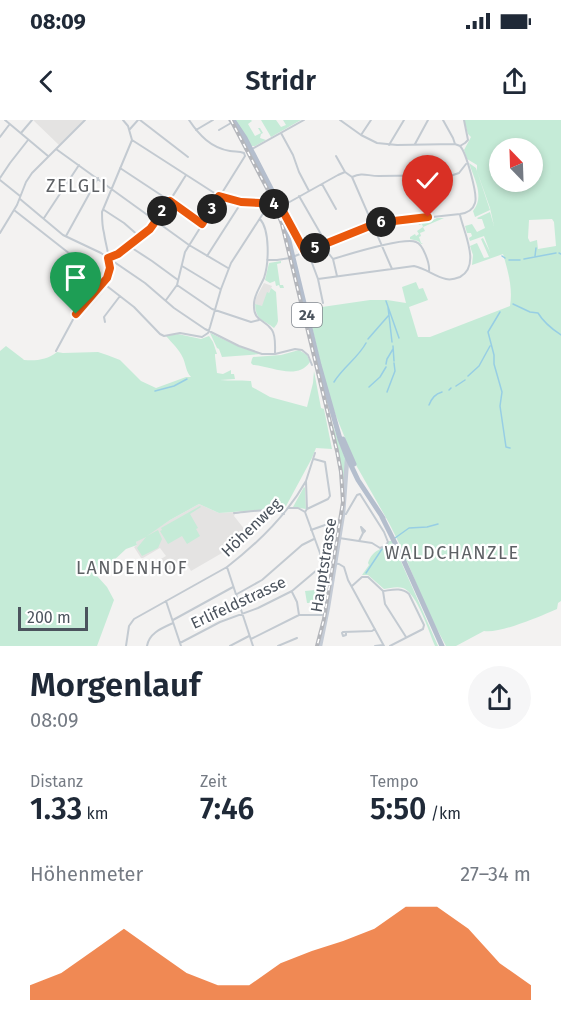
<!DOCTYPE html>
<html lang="de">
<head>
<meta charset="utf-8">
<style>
	:root { --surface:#fff; --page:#f6f6f7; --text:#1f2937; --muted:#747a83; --accent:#ea580c }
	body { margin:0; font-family:"Fira Sans",sans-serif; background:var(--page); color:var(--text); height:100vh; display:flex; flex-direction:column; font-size:22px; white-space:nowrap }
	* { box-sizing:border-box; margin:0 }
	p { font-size:20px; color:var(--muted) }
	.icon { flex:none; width:33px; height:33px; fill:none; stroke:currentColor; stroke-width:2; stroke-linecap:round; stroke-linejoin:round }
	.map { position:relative; height:526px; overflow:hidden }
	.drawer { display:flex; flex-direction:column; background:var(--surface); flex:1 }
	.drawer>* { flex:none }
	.needle { width:39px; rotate:337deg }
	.tools { position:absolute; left:489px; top:18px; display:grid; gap:12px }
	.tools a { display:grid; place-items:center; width:54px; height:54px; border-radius:50%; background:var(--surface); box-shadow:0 3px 9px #0003; font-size:30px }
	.scale { position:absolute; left:18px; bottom:15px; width:70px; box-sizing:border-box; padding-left:6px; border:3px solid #4b535d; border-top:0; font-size:16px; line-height:21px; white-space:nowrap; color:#4b535d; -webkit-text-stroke:4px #fff; paint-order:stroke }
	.pin { position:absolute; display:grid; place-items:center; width:51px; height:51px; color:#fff; margin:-62px -26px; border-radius:50% 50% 50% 0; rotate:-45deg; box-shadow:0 0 6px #0007 }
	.pin .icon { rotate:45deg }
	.km { position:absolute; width:30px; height:30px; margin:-15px; border-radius:50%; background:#222; color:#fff; font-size:16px; line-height:30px; text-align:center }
	.round { display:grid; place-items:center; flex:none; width:63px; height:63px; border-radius:32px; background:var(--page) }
	.summary { display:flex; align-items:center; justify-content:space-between; height:102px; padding:0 30px }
	h1 { font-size:33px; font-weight:600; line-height:45px }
	.figures { display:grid; grid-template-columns:repeat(3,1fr); gap:9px; height:102px; padding:6px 30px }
	.figures div { display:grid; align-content:center }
	.figures b { font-size:30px; font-weight:600 }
	.figures small { font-size:16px; font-weight:400 }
	.figures p { font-size:16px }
	.chart { height:168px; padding:12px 30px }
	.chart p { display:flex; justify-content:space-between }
	.chart svg { width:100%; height:108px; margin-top:6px; fill:var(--accent); opacity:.7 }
	.status { display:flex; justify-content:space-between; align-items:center; height:42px; padding:0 30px; background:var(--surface); direction:ltr }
	.status svg { height:16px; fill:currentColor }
	header { display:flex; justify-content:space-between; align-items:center; height:78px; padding:0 30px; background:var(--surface); font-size:27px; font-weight:600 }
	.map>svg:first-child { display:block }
	.education { fill:#e4e3e2 }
	.green { fill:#c5ebd7; fill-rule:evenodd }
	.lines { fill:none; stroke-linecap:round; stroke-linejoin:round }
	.stream { stroke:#97cee4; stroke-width:1.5 }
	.street { stroke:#c3cad1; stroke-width:2 }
	.secondary { stroke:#c4cbd5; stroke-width:4.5 }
	.primary { stroke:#b4becd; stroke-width:5 }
	.rail-casing { stroke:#b4b6bb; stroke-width:4 }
	.rail { stroke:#fff; stroke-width:1.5; stroke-dasharray:4.5; stroke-linecap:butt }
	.route-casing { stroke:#fff; stroke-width:12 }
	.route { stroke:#ea580c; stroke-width:8 }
	.labels { text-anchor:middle; stroke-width:4.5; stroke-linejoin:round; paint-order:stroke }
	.shield { fill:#fff; stroke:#81878e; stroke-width:1.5 }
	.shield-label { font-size:15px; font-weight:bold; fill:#4b535d }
	.street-label { font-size:16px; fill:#4b535d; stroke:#fff }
	.neighbourhood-label { font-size:18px; letter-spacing:1.5px; fill:#5e6165; stroke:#fff }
</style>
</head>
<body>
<div class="status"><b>08:09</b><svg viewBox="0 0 49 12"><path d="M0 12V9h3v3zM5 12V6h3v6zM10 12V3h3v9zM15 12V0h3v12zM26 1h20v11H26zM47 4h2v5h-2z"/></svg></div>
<header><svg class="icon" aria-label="back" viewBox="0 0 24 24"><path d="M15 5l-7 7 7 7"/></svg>Stridr<svg class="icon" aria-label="share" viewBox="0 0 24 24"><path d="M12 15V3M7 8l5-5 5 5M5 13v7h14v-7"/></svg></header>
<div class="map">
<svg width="561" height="526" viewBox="0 0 561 526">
	<rect width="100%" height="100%" fill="#f3f2f1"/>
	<path class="education" d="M33 0H85L59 25Z
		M264 163 272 166 262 187 255 184 256 178Z
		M199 384 219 393 236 392 234 396 249 415 222 433 191 451 186 442 162 453 154 443 166 436 160 428 143 438H141L134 427 137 425 136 422 170 400Z"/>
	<path class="green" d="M235 0H251L252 1 248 4 255 16 261 13 258 8H260L263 13 261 14 260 18 266 20 255 26H251Z
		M261 0H276L281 7 286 5 283 0H301L271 17Z
		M464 0H561V481L558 483 557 489 550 492C536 498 498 514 484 511L456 526H446L429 494 402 429 389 403 356 345 336 296 326 267 308 189H310L313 196 322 194 321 189 322 187 370 180H387L406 183 402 167 416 162 419 169 423 168 428 180 409 187 418 217H430L510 186C513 168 508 151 503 134L472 145 473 135 470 126 477 123 484 138 489 137 481 119 483 118 490 132 484 116 470 121 469 118 472 116 471 113H467L465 106 472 104 477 112 485 108 482 99H478L477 98 490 92 494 106 490 88 477 51V45L467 39 464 30 471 17 468 14ZM500 28H532V62H500ZM552 99 554 102 556 126 538 129 537 120 530 122 528 118 529 100Z
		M469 43 476 48 490 90 475 97 473 91C485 76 474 59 469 43Z
		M437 98H444L423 107 425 111 420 113 421 116 419 117 421 123 423 124H421L418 121 410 119V117L415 114 416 116 419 114 417 111 423 107 422 104 419 105 418 102 431 101Z
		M281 141V143L277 144 280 165H283L284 168H280L279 165 276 166 275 161 270 163 265 160 269 143Z
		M271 168 276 172 278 201 277 204 274 208C263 199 256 201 255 184L262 186 267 172 269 173Z
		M210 213 240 227 261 234 222 237 219 229 217 228Z
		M178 214 201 219 209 216 213 222 217 234H215V236L217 253 223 254 231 250V254H234L235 259 220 260C230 261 239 260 250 261H251L252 267 270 277 307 287 313 263 314 251 321 288 324 289 332 329 316 328 312 338 285 388 219 393 199 384 170 400 147 416 158 410 162 419 158 428 142 436 137 428 146 417 136 422 137 425 126 429 97 456 107 467 114 480 97 526H0V231L6 226 23 239 24 240C36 241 47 240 57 232L63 233 98 232 107 235 120 240 141 261 156 268 186 257H191C186 252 186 245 183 238 179 229 172 223 166 216Z
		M299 230 307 235 310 242C297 261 271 246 253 245L251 243 252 239 253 237 281 235Z
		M332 303 345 338 346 343 343 366 339 337Z
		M304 367 305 368 306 389 293 387Z
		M200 386 201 387 190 394 198 408 196 409 200 416 187 424 182 416 168 424 160 411 162 410 161 408Z
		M389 421H392L438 526H435C429 512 417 473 403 468 397 466 390 468 384 469L368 455H362L369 445 368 443C373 428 383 431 389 421Z
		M315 466H328L325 482 314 481V483H307L305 471 315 470Z"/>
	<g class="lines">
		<path class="stream" d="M559 133 561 134
			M502 136 505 138
			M535 136 536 128
			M524 139 556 133
			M509 140H520
			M386 181 399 218
			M513 184 530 192 538 193C544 203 552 209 561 215
			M388 187 392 222
			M500 192 488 212 494 235V244L502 272 500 286 506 327 510 328
			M368 219 389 195
			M393 226 394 241
			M386 244 387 239 393 229
			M468 256 479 246 490 226
			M334 262C343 247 358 238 366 223
			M456 266 465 260
			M369 267 380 257 386 247
			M449 270 451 268
			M155 271 174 266 187 259
			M387 272 395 251 394 243
			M429 285C432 278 435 274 442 272
			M395 418 409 408 427 407 438 404
			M366 453 382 429"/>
		<path class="street" d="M5 0 48 36
			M140 0 188 37
			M340 0 361 15 377 23 397 25 455 24
			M443 0 453 18 455 24
			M130 9 138 0
			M196 10 213 0
			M219 10 231 3 229 0
			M21 13 32 0
			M281 13 293 35 299 52 309 71
			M361 15 371 0
			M0 17 9 5
			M132 20 219 76 236 81 261 83 268 86
			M415 24 428 0
			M389 25 404 0
			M460 26 465 23 468 20 464 0
			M56 29 189 125 228 148
			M252 29 304 0
			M336 36 345 52 352 57 392 149
			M120 48 170 81 202 104
			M352 57C363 52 367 56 379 56L453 55 459 53 466 44
			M0 58 10 43 28 20
			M0 60 20 76
			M322 64 336 89
			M299 76 326 123
			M20 79 63 115 101 133 145 163 174 188 205 209 239 226 262 234H275L295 229 302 230 308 235 312 245
			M286 84 338 55 345 52
			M14 90 70 134
			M104 90 124 103 140 117
			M285 96 312 143 318 159 323 183
			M44 98 79 45
			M260 99C270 110 269 143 264 158 260 167 254 175 254 184 253 202 265 199 272 210 276 216 275 226 275 233
			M0 113 17 85 26 62 32 53 85 0
			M66 116 98 58
			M130 125 132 128 152 141 178 160
			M322 125 333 139 337 156
			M207 136 241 83
			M295 136 377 103 460 94C467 93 473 90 475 83 478 75 466 32 460 26 458 25 457 25 455 24
			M110 137C145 125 167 85 186 55
			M333 139C346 135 405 117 416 122 423 124 430 144 429 151
			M267 140H277L290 138
			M182 146 220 169
			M74 149V153L76 156 94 173
			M318 159 414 146C427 149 434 156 446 159 450 160 455 159 460 157 481 146 464 113 460 95
			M103 163 134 187 160 214 164 216 180 213 202 217 208 213 210 207 221 169 231 143 266 89 268 86 277 83
			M177 165 212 189 251 202 259 200
			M166 180 177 165 185 132 245 36 244 33C239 31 235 32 230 31 211 28 199 15 189 0
			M105 202 104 197 120 176
			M56 231 76 194 107 158C113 144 106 128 104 113 102 106 102 99 102 92L132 20 128 6 123 0
			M315 333 306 361 307 389 305 392 324 444
			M289 388H298L305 392
			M307 389 328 379 330 376 325 342 314 339
			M234 393C248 392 271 387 284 394
			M311 410 339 400
			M339 418 372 423 380 428 385 426 388 422 384 412 360 374 357 375 346 394H344
			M359 421 363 413 361 407 365 411 363 413
			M227 447 253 526
			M352 466 362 457H368L383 471 385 484 406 517
			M383 471C392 470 401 467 409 474L424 505 423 509 390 526
			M292 472 297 482 299 495
			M237 474 262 460 302 425 314 419
			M166 481 181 526
			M173 500 233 467
			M346 512V515L343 516 342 513 343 512 372 511 375 509
			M251 519 299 495H322
			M180 523 220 502 258 488 292 471 324 444 330 443 339 444 344 447 348 460 384 526
			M126 526 129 506 134 499 227 447C258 423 287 395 306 361
			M147 526C149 513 162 508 173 503
			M230 526 249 516
			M278 526 297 518
			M375 526 383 525"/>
		<path class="secondary" d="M320 526 328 487 343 394 347 340"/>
		<path class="primary" d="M233 0 245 18 281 88 319 245 340 319 347 337 358 360 383 398
			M343 319 354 344
			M382 397 403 439 442 526"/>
		<g class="rail-casing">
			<path id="rail" d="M231 0 270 74 282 104 337 331 341 352 343 382 324 499 317 526"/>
		</g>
		<use href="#rail" class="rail"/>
	</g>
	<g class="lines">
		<g class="route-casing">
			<path id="route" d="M76 194 107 158 110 148 108 138 118 134 150 109 170 81 202 104 219 76 241 82 261 83 268 86 278 82 305 132 377 103 428 97"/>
		</g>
		<use href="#route" class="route"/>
	</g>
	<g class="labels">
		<rect class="shield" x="292" y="183" width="30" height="24" rx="4.5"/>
		<g class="shield-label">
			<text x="307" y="200">24</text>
		</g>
		<g class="street-label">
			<text transform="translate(251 407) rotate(-44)" y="6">Höhenweg</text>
			<text transform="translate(323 445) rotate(-81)" y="6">Hauptstrasse</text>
			<text transform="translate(238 482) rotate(-25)" y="6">Erlifeldstrasse</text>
		</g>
		<g class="neighbourhood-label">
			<text x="77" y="72">ZELGLI</text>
			<text x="452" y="439">WALDCHANZLE</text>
			<text x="132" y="454">LANDENHOF</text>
		</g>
	</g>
</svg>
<div class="tools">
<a><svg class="needle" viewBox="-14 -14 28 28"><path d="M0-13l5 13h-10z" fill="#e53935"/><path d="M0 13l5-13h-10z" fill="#747a83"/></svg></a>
</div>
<div class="scale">200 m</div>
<div class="pin" style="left:76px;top:194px;background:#1e9e55"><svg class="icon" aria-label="arrive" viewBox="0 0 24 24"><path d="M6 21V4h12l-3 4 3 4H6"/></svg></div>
<div class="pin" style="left:428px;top:97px;background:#d93025"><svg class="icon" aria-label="check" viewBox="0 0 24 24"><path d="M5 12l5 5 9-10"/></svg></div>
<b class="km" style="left:162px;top:91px">2</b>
<b class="km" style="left:212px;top:89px">3</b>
<b class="km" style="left:274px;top:84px">4</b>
<b class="km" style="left:315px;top:128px">5</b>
<b class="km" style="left:381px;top:102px">6</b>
</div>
<section class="drawer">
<div class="summary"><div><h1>Morgenlauf</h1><p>08:09</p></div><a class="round"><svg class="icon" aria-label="share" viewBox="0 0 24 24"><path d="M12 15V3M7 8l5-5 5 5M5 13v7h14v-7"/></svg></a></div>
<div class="figures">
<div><p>Distanz</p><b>1.33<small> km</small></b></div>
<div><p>Zeit</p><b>7:46</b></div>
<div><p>Tempo</p><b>5:50<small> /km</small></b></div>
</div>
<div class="chart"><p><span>Höhenmeter</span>27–34 m</p>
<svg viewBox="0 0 160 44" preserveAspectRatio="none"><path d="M0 44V38L10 33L20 24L30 15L40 24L50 33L60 38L70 38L80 29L90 24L100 20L110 15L120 6L130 6L140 15L150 29L160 38V44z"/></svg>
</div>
</section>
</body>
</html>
